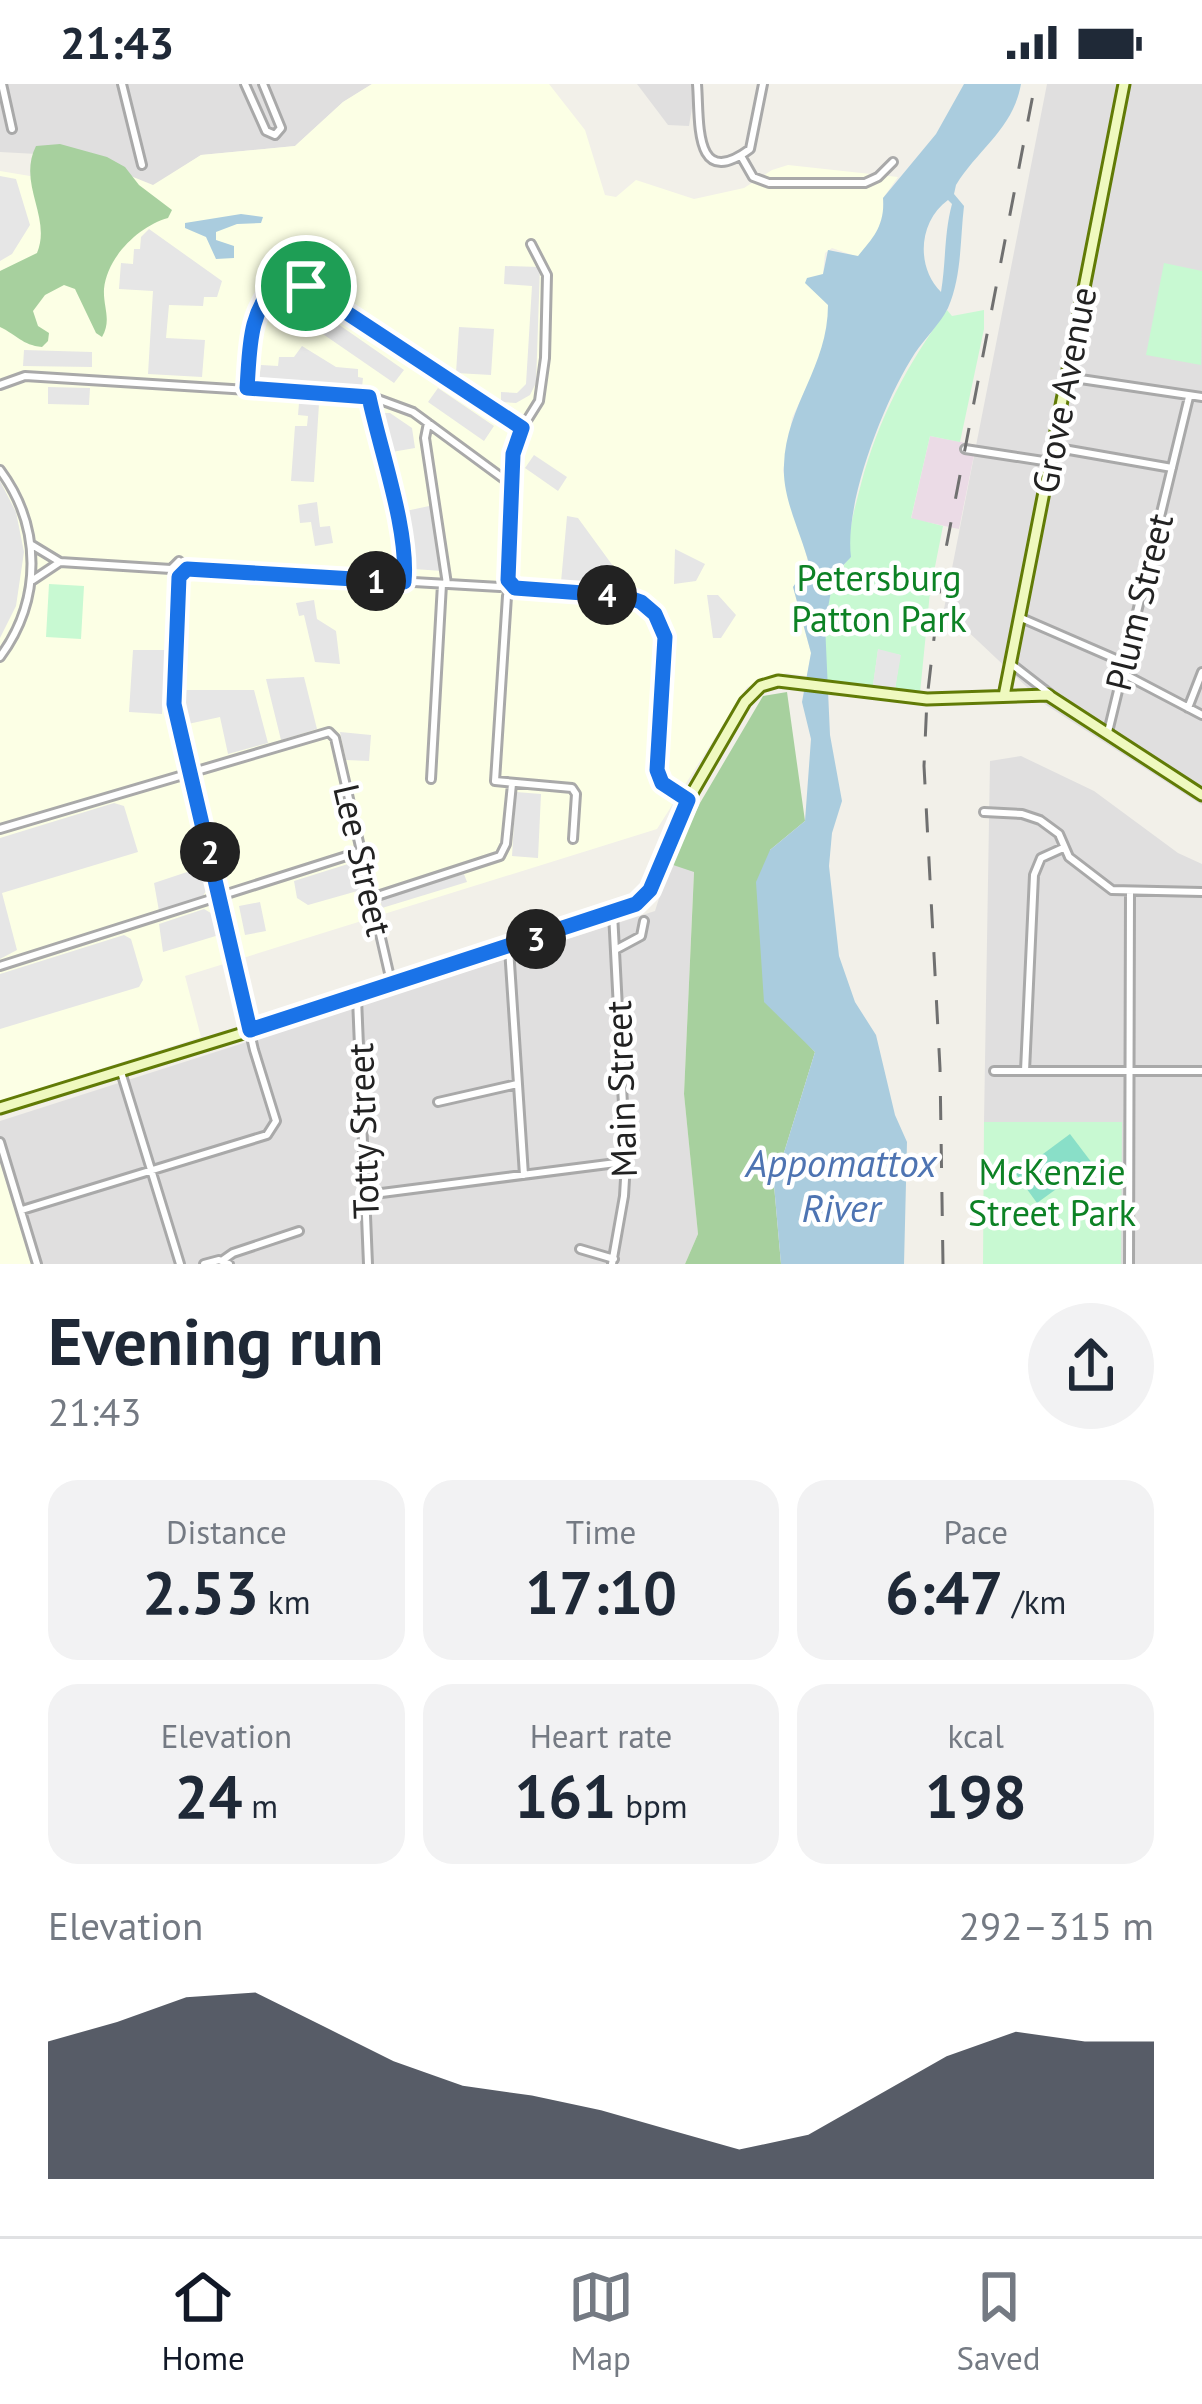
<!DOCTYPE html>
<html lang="en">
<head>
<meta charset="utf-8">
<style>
	:root { --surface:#fff; --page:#f2f2f3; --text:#1f2937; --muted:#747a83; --line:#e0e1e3; --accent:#111827 }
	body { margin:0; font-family:"PT Sans",sans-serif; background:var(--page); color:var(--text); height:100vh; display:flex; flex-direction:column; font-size:45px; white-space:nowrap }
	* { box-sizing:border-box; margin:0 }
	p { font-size:39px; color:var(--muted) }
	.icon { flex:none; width:66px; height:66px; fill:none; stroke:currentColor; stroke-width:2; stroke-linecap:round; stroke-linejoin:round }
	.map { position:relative; height:1180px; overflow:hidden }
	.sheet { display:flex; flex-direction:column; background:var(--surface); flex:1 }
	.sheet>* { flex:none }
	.pin { position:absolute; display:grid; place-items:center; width:102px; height:102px; color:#fff; margin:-51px; border:6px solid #fff; border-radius:50%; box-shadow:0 3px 12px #0007 }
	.km { position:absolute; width:60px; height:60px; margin:-30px; border-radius:50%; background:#222; color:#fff; font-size:33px; line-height:60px; text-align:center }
	.round { display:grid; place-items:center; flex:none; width:126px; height:126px; border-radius:63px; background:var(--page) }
	.overview { display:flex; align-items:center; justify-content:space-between; height:204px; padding:0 48px }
	h1 { font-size:66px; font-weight:600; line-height:90px }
	.figures { display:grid; grid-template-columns:repeat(3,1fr); gap:18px; height:204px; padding:12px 48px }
	.figures div { display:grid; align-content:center; border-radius:30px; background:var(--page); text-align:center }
	.figures b { font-size:60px; font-weight:600 }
	.figures small { font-size:33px; font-weight:400 }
	.figures p { font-size:33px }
	.chart { height:336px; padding:24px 48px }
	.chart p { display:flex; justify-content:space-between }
	.chart svg { width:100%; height:216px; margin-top:12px; fill:var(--accent); opacity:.7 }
	.status { display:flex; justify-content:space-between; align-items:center; height:84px; padding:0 60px; background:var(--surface); direction:ltr }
	.status svg { height:33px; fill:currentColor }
	.tabs { display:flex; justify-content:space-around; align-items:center; height:168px; border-top:3px solid var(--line); background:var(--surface); font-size:33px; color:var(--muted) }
	.tabs a { display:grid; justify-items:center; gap:6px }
	.tabs .current { color:var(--accent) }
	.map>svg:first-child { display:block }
	.residential { fill:#e0dfdf }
	.industrial { fill:#ebdbe6 }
	.education { fill:#fcffe5 }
	.forest { fill:#a7d09e }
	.park { fill:#c8f9d2 }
	.pitch { fill:#89dfc8 }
	.parking { fill:#e6e6e6 }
	.water { fill:#aaccde; fill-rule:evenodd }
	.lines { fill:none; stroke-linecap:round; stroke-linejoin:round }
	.street-casing { stroke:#a9a9a9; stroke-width:12 }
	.secondary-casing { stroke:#617b06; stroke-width:15 }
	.street { stroke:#fff; stroke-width:6 }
	.secondary { stroke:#eff9bf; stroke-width:9 }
	.rail { stroke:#707070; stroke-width:3; stroke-dasharray:24 24; stroke-linecap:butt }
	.route-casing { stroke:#fff; stroke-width:24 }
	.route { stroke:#1a73e8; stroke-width:15 }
	.labels { text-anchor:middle; stroke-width:9; stroke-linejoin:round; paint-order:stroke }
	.street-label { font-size:36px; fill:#222; stroke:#fff }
	.park-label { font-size:36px; fill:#0d8225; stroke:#fff }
	.water-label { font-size:39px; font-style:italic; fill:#4e74b2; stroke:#fff }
</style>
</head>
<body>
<div class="status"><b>21:43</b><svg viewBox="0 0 49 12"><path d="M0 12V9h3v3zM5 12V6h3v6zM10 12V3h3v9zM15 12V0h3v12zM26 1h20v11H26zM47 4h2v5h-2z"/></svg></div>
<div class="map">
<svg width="1202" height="1180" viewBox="0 0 1202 1180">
	<rect width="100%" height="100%" fill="#f2f0e9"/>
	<path class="residential" d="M0 0H372L343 18 295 62 201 71 153 102 37 70 0 68Z
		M637 0H696L689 42 668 41Z
		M1047 0H1202V721L1046 621 944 525Z
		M1021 672 1094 707 1178 769 1202 780V1180H1121V1039L984 1038 990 677Z
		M670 780 694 787 684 1010 698 1150 685 1180H31L0 1090V1037L655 827Z"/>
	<path class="industrial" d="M930 352 976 361 959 445 911 435Z"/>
	<path class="education" d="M372 0H549L585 46 605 111 616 113 636 96 694 115 744 104 772 86 788 81 898 93 883 114 884 126 876 153 858 173 832 164 825 169 823 190 806 198 828 221V242L825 264 792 334 783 387 809 481 793 503 811 569 807 592 786 589 747 603 657 745 185 892 201 953 0 1017V87L42 94 106 82 153 101 201 71 295 62 343 18Z
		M0 1078 32 1180H0Z"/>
	<path class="forest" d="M60 60 107 73 125 83 139 101 172 126 168 134C139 142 107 173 104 205 103 223 112 236 102 253L96 249 75 205 64 201 45 211 33 227 38 242 49 249 48 257 42 263C22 261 17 251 0 243V187L37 169C52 133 17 100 36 62Z
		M787 608 805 737 770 766 792 943 815 968 774 1101 781 1180H685L698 1150 684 1010 694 788 670 780 700 719 763 612Z"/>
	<path class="park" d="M1164 179 1202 187 1201 281 1146 271Z
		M947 226 952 232 984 226V245L960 358 930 352 911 434 943 442 930 508 920 609 895 605 900 571 878 566 873 602 827 596C822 554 822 506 850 473 847 447 855 424 861 400 879 333 907 281 947 226Z
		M49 500 84 502 81 555 46 553Z
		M984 1038H1122L1121 1180H983Z"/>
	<path class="pitch" d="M1070 1050 1092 1079 1037 1119 1016 1090Z"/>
	<path class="parking" d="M0 92 16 95 30 141 12 170 0 177Z
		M149 145 222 197 217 213H204L203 222 169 221 166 254 205 256 202 293 148 290 153 207 119 205 121 179 133 180 134 165H140L141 153Z
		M505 182 540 183 536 299 530 311 516 319 501 318V308L517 309 526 300 532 202 504 200Z
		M310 230 330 244 335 238 404 286 394 299 304 237Z
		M459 243 494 245 491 291 456 289Z
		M302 262 336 283 358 285V293L363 294 362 303 259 295 261 281 278 282 279 273H294Z
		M24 266 92 268V283L23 282Z
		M48 303 90 304 89 321 48 320Z
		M438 304 494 342 484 357 428 318Z
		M299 319 319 320 314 398 291 397 295 342H307L308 332 298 331Z
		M377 329H390L412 344 415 364 386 369Z
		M534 371 567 393 558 407 525 384Z
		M0 397 16 428 24 468 16 522 0 554Z
		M317 418 320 443 330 442 333 459 315 462 311 438 300 439 298 421Z
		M434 421 442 487 414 485 401 428Z
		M567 432 578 434 613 482 602 490 601 502 561 498Z
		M675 465 705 480 696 497 674 500Z
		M707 511H718L736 531 721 554H713Z
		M314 516 317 535 336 547 340 580 315 578 304 531 299 532 296 519Z
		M878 565 901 571 894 611 872 608Z
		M133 566H165L162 630 129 628Z
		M304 593 317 645 281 656 266 595Z
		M184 606H254L268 659 228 670 220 633 188 640Z
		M340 648 371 651 369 677 346 676Z
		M516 708 541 710 538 774 512 772Z
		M114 719 124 722 138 768 2 809 17 866 0 875V754Z
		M348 780 355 783 361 806 308 821 297 814 294 797Z
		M196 785 206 789 209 802 203 812 159 827 154 799Z
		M464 790 467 798 382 824 380 816Z
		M260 818 266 847 245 851 239 822Z
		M204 825 216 832 219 851 163 868 159 840Z
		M124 851 131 855 143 896 139 903 0 945V890Z"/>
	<path class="water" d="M964 0H1021C1013 45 979 64 956 101L954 110 964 122C960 155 962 192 948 224 940 240 925 254 915 269 885 315 844 418 851 473L834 491 825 540 830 651 842 717 832 749 829 782 839 872 855 918 876 951 895 1031 907 1058 904 1180H781L774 1101 815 968 764 918 756 798 770 766 805 737 811 655 802 618 811 569 793 503 809 480C801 449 782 414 784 381 786 321 828 283 828 221L805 199 807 194 823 190 828 166 858 172C874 153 885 141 883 114L936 50ZM948 116 952 120C944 149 946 179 941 208 916 183 918 138 948 116Z
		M241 130 263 133 261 139 237 140 216 148V156L234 162V174L216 175 206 153 185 144V139Z"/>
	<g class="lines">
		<g class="street-casing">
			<path id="street" d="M2 0 12 45
				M122 0 142 81
				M245 0 266 47 275 51 281 44 263 0
				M697 0C700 37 693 107 750 65L763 0
				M741 72 753 93 769 99H865L878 93 893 78
				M1067 293 1202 313
				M0 301 25 292 375 314 413 328 512 401
				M247 304 252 240 257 224 279 197 306 202 522 344
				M369 313 403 462 404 497
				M428 339 425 354 447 500
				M1052 363 1172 384
				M965 365 1050 378
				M0 386C42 443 42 516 0 573
				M32 461 60 478 171 485 179 477 187 485 500 503 509 497 515 504 633 514C694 543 649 642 659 695L687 715
				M33 496 60 478
				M509 497 514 357 539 317 545 274 547 191 531 160
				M507 512 495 697 572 704 576 710 573 755
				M1019 533 1125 579
				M1010 579 1050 610
				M1122 589 1202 631
				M1188 624 1202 588
				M1108 648 1189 313
				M431 695 442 500
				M984 728 1022 730 1040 736 1059 750 1069 773 1112 806 1202 808
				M0 745 329 648 335 654 392 902
				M371 814 500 772 506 760 512 700
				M509 864 524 1091
				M615 866 641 852 644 837
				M0 882 359 768
				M357 914 368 1180
				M994 987H1202
				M1025 987 1034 791 1041 774 1063 764
				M121 988 180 1180
				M438 1018 517 1000
				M0 1058 37 1180
				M366 1111 624 1078
				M22 1126 267 1051 276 1037 254 966 174 619 179 493
				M580 1165 614 1175
				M223 1176 233 1169 299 1147
				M204 1180 219 1176 229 1180
				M612 1180 624 1112 626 1078 613 829
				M1129 1180 1130 808"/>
		</g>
		<g class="secondary-casing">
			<path id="secondary" d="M1004 612 1124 0
				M0 1024 357 914 636 821 650 806 676 737 745 618 761 602 778 597 927 615 1048 611 1202 711"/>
		</g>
		<use href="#street" class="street"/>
		<use href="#secondary" class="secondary"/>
		<path class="rail" d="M943 1180 940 984 924 682 927 615 942 485 1035 0"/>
	</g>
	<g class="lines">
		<g class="route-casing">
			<path id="route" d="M279 197 306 202 522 344 513 370 508 496 515 504 624 512 641 518 655 530 665 553 657 686 662 699 688 716 650 806 636 820 250 946 174 620 179 493 187 485 404 498C409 446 380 366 369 313L247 304C250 264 248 227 279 197Z"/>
		</g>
		<use href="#route" class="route"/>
	</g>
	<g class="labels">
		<g class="street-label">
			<text transform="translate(1064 306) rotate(-79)" y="13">Grove Avenue</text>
			<text transform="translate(1139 518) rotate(-76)" y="13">Plum Street</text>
			<text transform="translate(363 776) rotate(77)" y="13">Lee Street</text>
			<text transform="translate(621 1005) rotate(-92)" y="13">Main Street</text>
			<text transform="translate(363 1047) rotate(-92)" y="13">Totty Street</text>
		</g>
		<g class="park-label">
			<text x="879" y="507">Petersburg<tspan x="879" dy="41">Patton Park</tspan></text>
			<text x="1052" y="1101">McKenzie<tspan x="1052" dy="41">Street Park</tspan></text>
		</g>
		<g class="water-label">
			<text x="841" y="1093">Appomattox<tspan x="841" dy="45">River</tspan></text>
		</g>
	</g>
</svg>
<div class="pin" style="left:306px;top:202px;background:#1e9e55"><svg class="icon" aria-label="arrive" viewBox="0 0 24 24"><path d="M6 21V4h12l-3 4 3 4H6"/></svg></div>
<b class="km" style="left:376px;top:497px">1</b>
<b class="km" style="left:210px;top:768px">2</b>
<b class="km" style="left:536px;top:855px">3</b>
<b class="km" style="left:607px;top:511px">4</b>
</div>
<section class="sheet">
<div class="overview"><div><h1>Evening run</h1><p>21:43</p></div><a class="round"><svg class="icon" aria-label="share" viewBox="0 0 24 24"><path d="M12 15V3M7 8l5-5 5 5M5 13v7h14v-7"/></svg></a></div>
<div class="figures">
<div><p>Distance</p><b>2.53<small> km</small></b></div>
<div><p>Time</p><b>17:10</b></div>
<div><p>Pace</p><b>6:47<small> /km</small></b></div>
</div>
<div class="figures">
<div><p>Elevation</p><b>24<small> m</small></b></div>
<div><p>Heart rate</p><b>161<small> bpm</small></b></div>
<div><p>kcal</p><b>198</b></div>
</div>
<div class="chart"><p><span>Elevation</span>292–315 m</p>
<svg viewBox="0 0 160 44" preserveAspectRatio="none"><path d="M0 44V16L10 12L20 7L30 6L40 13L50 20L60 25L70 27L80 30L90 34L100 38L110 35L120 27L130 19L140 14L150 16L160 16V44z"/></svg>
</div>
</section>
<nav class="tabs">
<a class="current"><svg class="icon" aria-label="home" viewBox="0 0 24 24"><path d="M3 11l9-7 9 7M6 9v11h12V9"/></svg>Home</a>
<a><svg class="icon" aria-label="map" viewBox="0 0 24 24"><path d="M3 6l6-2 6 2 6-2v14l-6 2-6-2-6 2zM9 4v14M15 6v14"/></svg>Map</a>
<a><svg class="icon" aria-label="saved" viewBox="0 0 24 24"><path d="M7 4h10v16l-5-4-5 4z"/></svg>Saved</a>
</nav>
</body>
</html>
